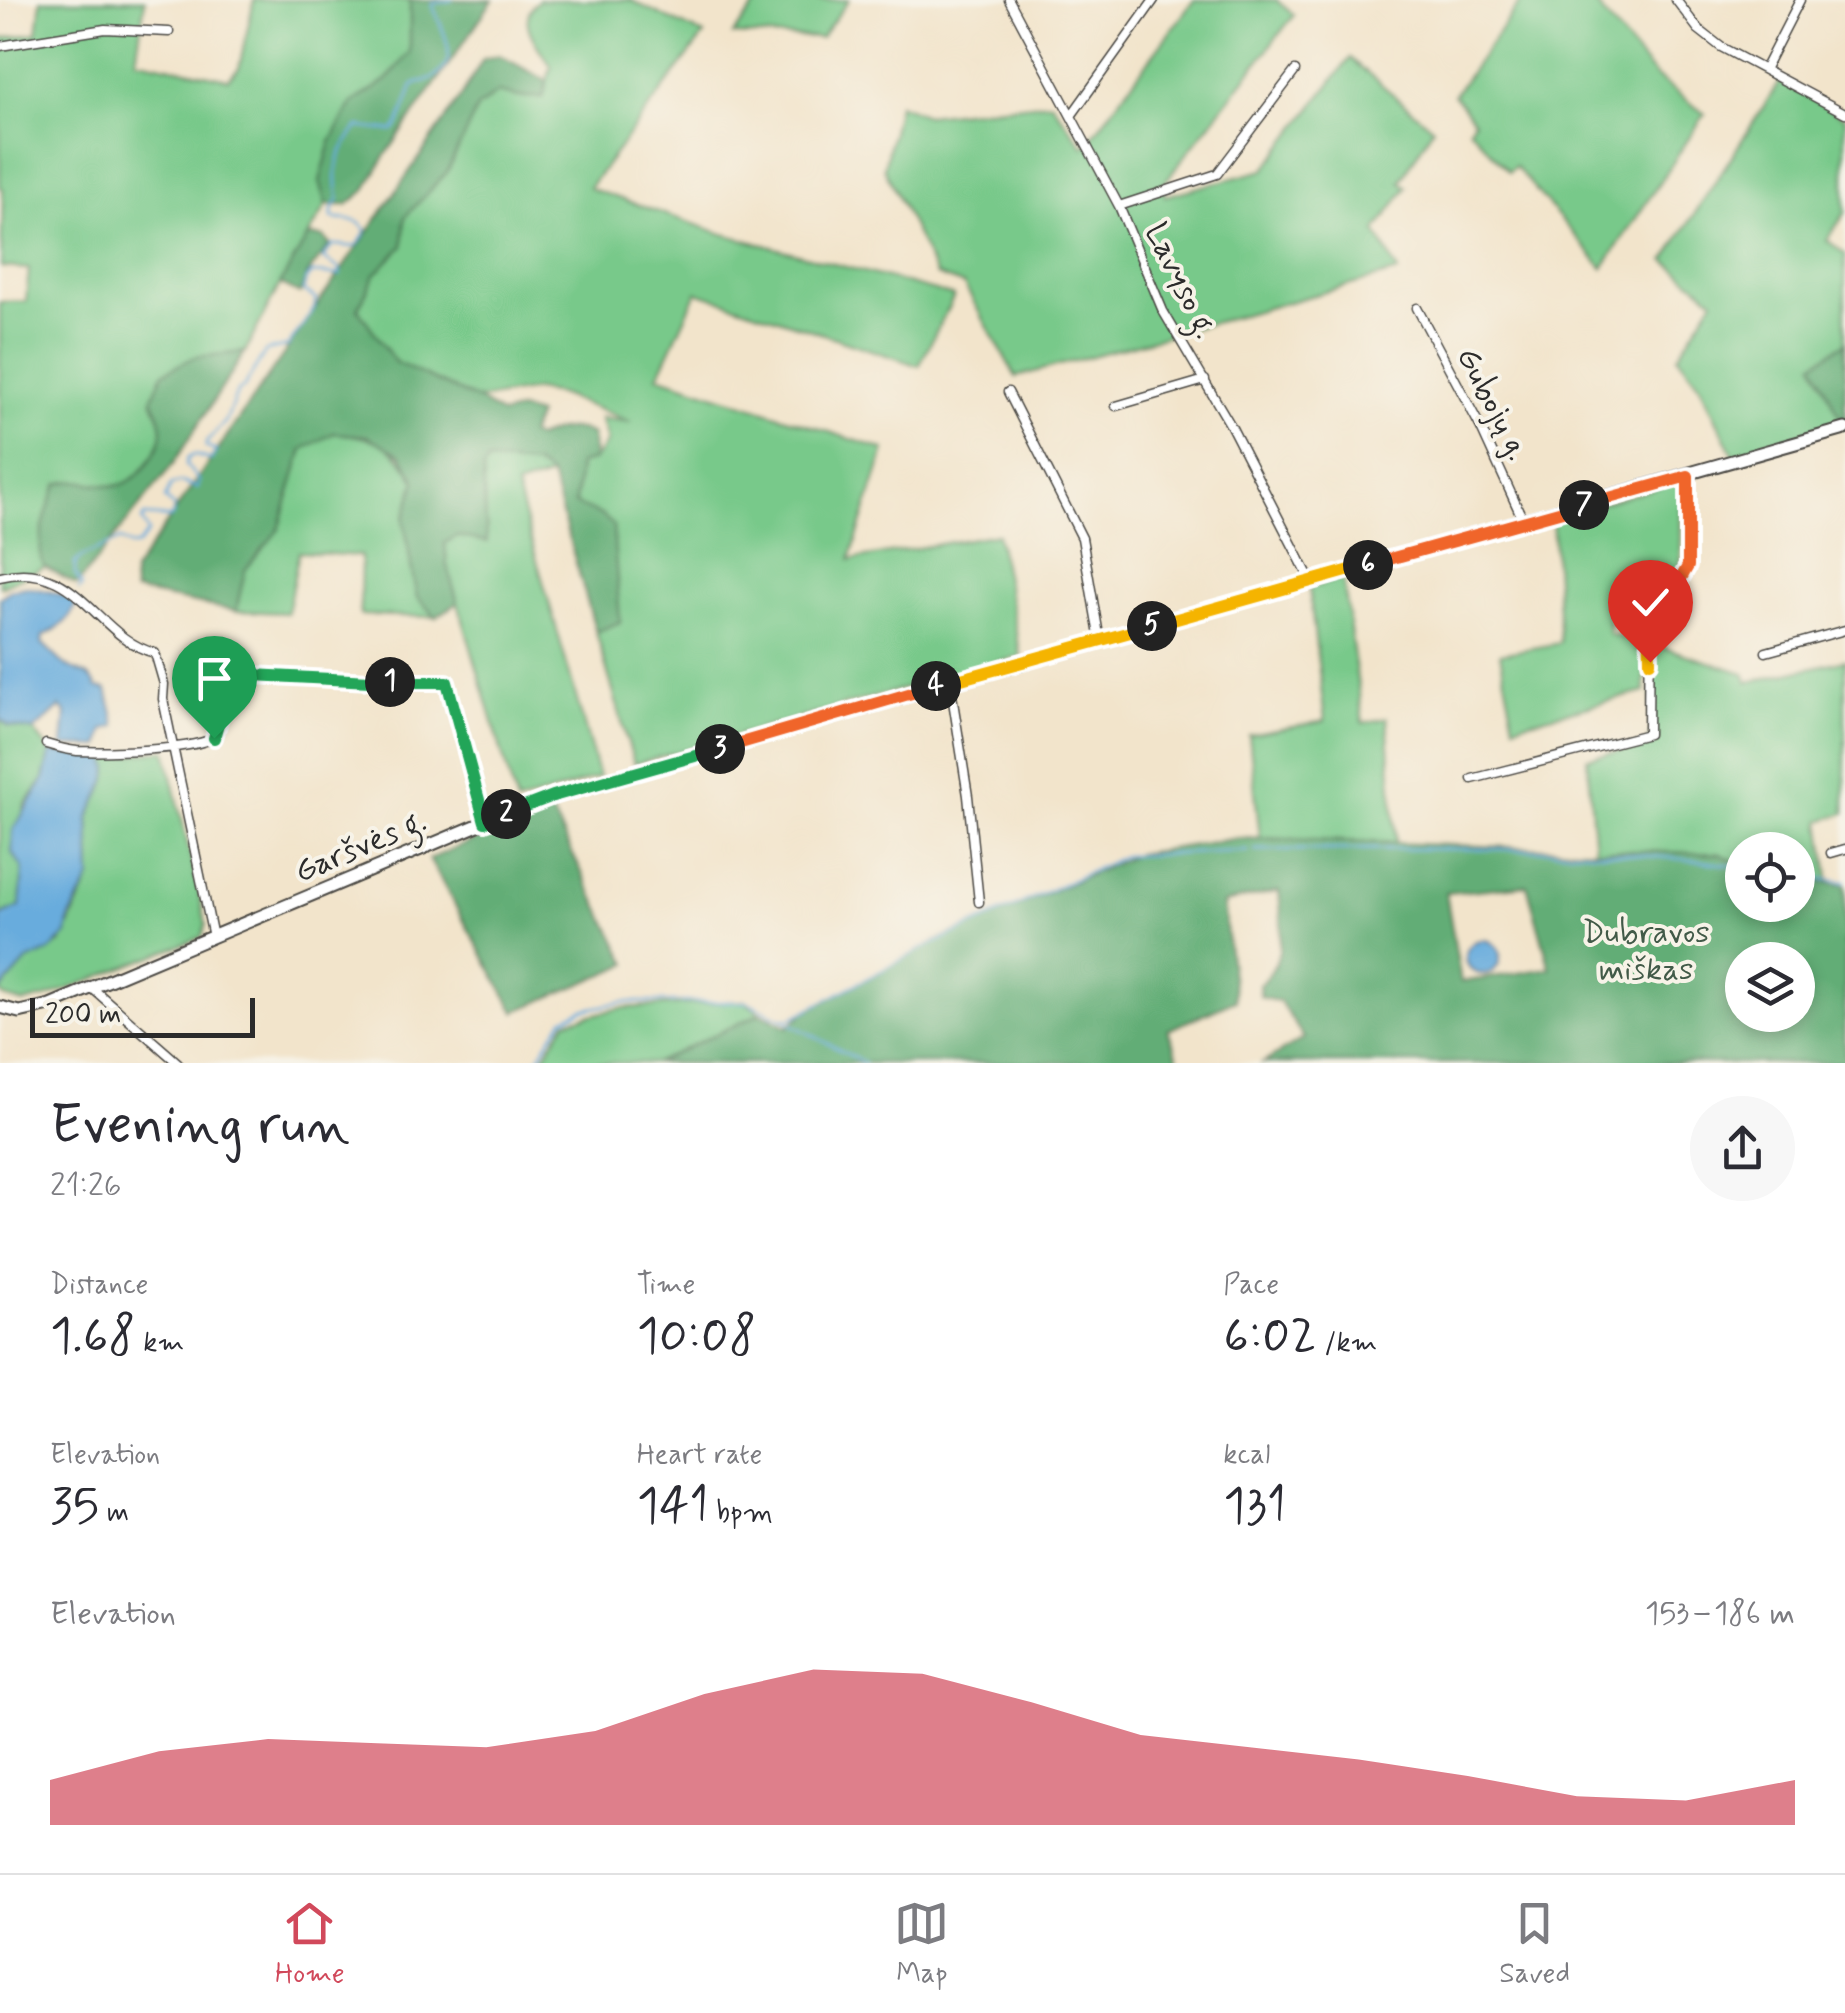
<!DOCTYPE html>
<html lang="en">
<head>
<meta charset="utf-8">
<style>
	:root { --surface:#fff; --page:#f7f7f7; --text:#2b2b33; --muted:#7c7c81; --line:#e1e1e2; --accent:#d1495b }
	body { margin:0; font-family:Mynerve,sans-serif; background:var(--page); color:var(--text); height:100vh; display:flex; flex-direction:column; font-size:38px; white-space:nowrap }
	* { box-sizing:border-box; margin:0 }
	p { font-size:32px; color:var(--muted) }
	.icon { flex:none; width:55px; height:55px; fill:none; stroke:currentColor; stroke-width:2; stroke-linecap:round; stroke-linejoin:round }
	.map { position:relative; height:1063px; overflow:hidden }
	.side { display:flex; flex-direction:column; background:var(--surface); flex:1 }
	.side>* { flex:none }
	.fabs { position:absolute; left:1725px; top:832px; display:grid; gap:20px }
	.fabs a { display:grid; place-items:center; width:90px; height:90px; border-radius:50%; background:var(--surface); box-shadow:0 5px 15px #0003; font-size:50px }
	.scale { position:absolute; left:30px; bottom:25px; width:225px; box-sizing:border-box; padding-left:10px; border:5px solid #2b2b2b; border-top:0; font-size:28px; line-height:35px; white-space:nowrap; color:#2b2b2b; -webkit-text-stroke:8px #f7f3e8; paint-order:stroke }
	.pin { position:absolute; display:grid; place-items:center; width:85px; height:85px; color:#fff; margin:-102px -42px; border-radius:50% 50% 50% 0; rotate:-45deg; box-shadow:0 0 10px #0007 }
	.pin .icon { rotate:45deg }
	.km { position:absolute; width:50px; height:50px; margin:-25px; border-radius:50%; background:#222; color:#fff; font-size:28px; line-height:50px; text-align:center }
	.round { display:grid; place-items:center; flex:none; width:105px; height:105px; border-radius:52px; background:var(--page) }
	.headline { display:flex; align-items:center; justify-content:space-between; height:170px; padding:0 50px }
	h1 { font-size:55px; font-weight:600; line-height:75px }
	.metrics { display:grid; grid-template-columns:repeat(3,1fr); gap:15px; height:170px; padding:10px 50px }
	.metrics div { display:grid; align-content:center }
	.metrics b { font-size:50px; font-weight:600 }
	.metrics small { font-size:28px; font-weight:400 }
	.metrics p { font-size:28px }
	.chart { height:280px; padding:20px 50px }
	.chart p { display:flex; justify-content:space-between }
	.chart svg { width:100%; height:180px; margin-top:10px; fill:var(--accent); opacity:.7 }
	.dock { display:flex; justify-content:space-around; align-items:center; height:140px; border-top:2px solid var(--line); background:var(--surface); font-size:28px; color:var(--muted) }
	.dock a { display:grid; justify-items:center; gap:5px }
	.dock .on { color:var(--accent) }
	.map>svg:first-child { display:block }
	.green { fill:#78c98a; stroke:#527a5a; stroke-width:2.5 }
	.forest { fill:#62ad76; stroke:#466c50; stroke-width:2.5; fill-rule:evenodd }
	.water { fill:#67acdd; stroke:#496c84; stroke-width:2.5 }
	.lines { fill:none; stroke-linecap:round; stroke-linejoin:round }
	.stream { stroke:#67acdd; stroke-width:2.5 }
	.street-casing { stroke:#494743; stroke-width:11 }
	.secondary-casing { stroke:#494743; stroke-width:15 }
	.street { stroke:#fff; stroke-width:8 }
	.secondary { stroke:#fff; stroke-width:11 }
	.split-1-casing { stroke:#fff; stroke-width:20 }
	.split-2-casing { stroke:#fff; stroke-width:20 }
	.split-3-casing { stroke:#fff; stroke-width:20 }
	.split-4-casing { stroke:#fff; stroke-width:20 }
	.split-5-casing { stroke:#fff; stroke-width:20 }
	.split-6-casing { stroke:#fff; stroke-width:20 }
	.split-7-casing { stroke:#fff; stroke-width:20 }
	.split-8-casing { stroke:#fff; stroke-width:20 }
	.split-9-casing { stroke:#fff; stroke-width:20 }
	.split-1 { stroke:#22a559; stroke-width:12 }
	.split-2 { stroke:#22a559; stroke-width:12 }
	.split-3 { stroke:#22a559; stroke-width:12 }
	.split-4 { stroke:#f0652b; stroke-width:12 }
	.split-5 { stroke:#f5b400; stroke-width:12 }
	.split-6 { stroke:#f5b400; stroke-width:12 }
	.split-7 { stroke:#f0652b; stroke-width:12 }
	.split-8 { stroke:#f0652b; stroke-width:12 }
	.split-9 { stroke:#f5b400; stroke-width:12 }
	.labels { text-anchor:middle; stroke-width:8; stroke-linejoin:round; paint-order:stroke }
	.street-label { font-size:32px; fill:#2b2b2b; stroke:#f7f3e8 }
	.park-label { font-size:32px; fill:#425a48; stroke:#f7f3e8 }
</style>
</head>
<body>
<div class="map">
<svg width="1845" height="1063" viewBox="0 0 1845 1063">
	<rect width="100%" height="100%" fill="#f7f3e8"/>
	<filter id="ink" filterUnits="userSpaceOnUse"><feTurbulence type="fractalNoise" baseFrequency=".01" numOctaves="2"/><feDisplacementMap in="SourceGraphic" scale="20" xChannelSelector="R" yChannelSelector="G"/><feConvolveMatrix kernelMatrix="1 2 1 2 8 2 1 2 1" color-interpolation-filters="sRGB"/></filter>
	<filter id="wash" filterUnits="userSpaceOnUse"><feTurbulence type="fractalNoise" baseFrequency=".0048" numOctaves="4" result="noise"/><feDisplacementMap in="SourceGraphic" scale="40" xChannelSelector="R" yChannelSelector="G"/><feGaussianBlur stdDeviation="2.25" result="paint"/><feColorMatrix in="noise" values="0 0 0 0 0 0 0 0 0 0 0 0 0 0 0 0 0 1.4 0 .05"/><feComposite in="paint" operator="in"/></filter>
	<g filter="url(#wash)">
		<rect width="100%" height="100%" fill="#f2e4cb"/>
		<path class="green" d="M41 0H145L136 59 228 79 239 68 254 0H410V52L386 81 352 103 331 142 320 181 327 205 280 284 245 352 215 355 152 399C156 409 162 419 162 430 162 450 136 486 113 486 93 486 79 477 58 484L41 560 45 567 0 587V302L26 301 29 269 1 267 3 188 0 187V39L37 33Z
			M539 0H630L704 35 589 188 720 233 954 296 919 366 697 292 658 376 885 450 850 560 997 534 1021 656 634 764 596 632 620 621 603 516 575 505 579 464 594 460 607 441 600 418 631 422 558 394 535 390 478 400 395 362 358 309 375 274 403 246 405 217 447 172 477 108 498 92 519 97H543L551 66C538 46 513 19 539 0Z
			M760 0H849L821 38 733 35Z
			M1194 0H1276L1294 15 1162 186 1165 196 1264 170 1350 58 1433 128 1400 182 1407 187 1376 231 1398 272 1016 377 964 285 936 275 884 168 898 104 926 115 1051 102 1084 147Z
			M1522 0H1592L1655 76 1705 114 1603 268 1515 166 1509 172 1469 128 1474 121 1454 95Z
			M1780 81 1845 118V213L1827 240 1845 254V343L1814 363 1842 421 1734 456 1699 383 1678 356 1714 299 1665 260Z
			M334 433C376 436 395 444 416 482L404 519 411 566 417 597 436 617 360 615 361 556 299 552 287 613 236 611 245 570 279 529 303 449Z
			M487 461 535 465 551 476 516 487 599 777 517 804 447 566 445 543 457 536 487 541 483 469Z
			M1681 481V567L1673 586 1609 595V634L1645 642V692L1514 725 1500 654 1560 643 1552 517Z
			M1343 578 1363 723 1387 718 1396 843 1260 838 1249 735 1325 721 1309 588Z
			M1653 644 1744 673 1748 682 1845 660V813L1821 821 1830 885 1798 879V850H1742V865L1720 854 1595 850 1587 758 1647 745 1651 734Z
			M0 719 9 726 34 731 51 752 44 779 25 805 13 853 23 868 20 907 0 916Z
			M166 750 206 924 202 937 45 998 23 1003 4 997 0 991 27 961 61 943 91 877 89 817 106 782 109 769 106 758Z
			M744 1001 761 1013 655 1063H540L566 1021 621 1008Z"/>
		<path class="forest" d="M410 0H493L384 158 366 190 347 205H327L320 181 331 142 352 103 386 81 410 52Z
			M499 55 547 81 543 97H519L498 92 477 108 447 172 405 217 403 246 375 274 358 309 395 362 478 400 502 415 520 410 538 415 529 435 537 438C556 429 574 424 592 435L594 460 579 464 575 504 603 516 613 525 620 622 596 632 551 476 535 465 488 461 483 469 487 542 457 536 445 543 447 566 458 603 436 617 417 597 411 566 404 519 416 481 401 455 367 436 334 433 303 449 279 529 245 570 236 611 134 591 133 572 461 97 483 59Z
			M308 236 324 237 330 245 307 275 300 294 280 284Z
			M1845 343V420L1842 421 1814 363Z
			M245 352 173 464 77 585 45 567C33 548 48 504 58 484 79 477 93 486 113 486 136 486 162 451 162 430 162 419 156 409 152 399L163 373 195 357Z
			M550 809 628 964 515 1012 429 859Z
			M1239 838 1720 854 1742 865V905H1798V879L1845 885V1063H1263L1304 1038 1280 1002 1260 997 1259 985C1287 962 1282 923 1279 891L1223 903 1235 1000 1168 1030 1180 1063H655L761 1013 788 1027 803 1013 937 941 1137 854ZM1527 885 1550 968 1461 982 1446 893ZM1742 960H1798V1015H1742Z"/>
		<path class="water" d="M27 587 56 593 76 602C72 620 58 629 43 636L42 643C50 650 60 662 70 668 83 675 90 672 97 688L107 690 116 726 104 730 100 747 63 746 66 713 60 707 34 731 9 726 0 719V598L10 590Z
			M51 752 106 758 109 769 106 782 89 817 91 877 69 919 67 935 48 952 27 961 0 991V916L20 907 23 868 12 853 13 830 44 779Z
			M1466 957a17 17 0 1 1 34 0a17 17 0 1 1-34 0Z"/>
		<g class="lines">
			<path class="stream" d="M79 590 82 586 75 574V563C88 550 104 549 120 540L131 546 138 545 148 532 142 521 144 516 170 518 173 515 174 507 165 499 171 485 181 482 198 488 199 481 186 465 188 458 194 455 211 460 216 451 206 447V443L226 421 237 392 244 387 266 351 288 346 314 309 316 299 303 291 306 279 312 273 340 275V269L323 258 333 245C353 244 355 255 366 230 357 216 344 222 332 218V210L339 199C333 166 337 153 358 127L393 131 398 126 413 86C420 82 430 80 437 75 462 58 439 24 432 4L452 0
				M1255 850C1413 850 1586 842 1742 867
				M1798 876 1845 882
				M786 1021 864 1063
				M535 1063 563 1019 582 1010 622 1002H748L782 1019 792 1018 922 949 1124 856 1248 851"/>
		</g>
	</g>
	<g filter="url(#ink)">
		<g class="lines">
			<g class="street-casing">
				<path id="street" d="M1009 0 1119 206 1163 311 1231 426 1311 581
					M1676 0 1698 29 1721 47 1845 113
					M0 46 105 29 169 32
					M1765 68 1800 0
					M1071 116 1154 0
					M1119 206 1217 174 1295 71
					M1417 308 1481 428 1524 522
					M1008 392 1082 538 1100 641
					M1116 406 1205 380
					M0 577C77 557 97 639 155 653L164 684 163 699 213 937
					M1766 652 1845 630
					M950 682 968 796 979 902
					M46 744C56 747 66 750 77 751 98 752 206 751 216 735 227 718 224 692 232 674L447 682 485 822
					M1472 779 1648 734 1649 610C1655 595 1668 597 1677 585 1697 556 1688 510 1688 475
					M1831 853 1845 849
					M92 988 178 1063"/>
			</g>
			<g class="secondary-casing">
				<path id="secondary" d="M0 1007 19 1012 50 1005 485 822 553 796 1845 429"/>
			</g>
			<use href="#street" class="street"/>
			<use href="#secondary" class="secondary"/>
		</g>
	</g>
	<g class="lines" filter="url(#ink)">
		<g class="split-1-casing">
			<path id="split-1" d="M214 738 232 674 390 682"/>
		</g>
		<g class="split-2-casing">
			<path id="split-2" d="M390 682H447L485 822 506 814"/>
		</g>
		<g class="split-3-casing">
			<path id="split-3" d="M506 814 553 796 720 749"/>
		</g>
		<g class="split-4-casing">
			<path id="split-4" d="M720 749 936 686"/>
		</g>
		<g class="split-5-casing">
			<path id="split-5" d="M936 686 1152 626"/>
		</g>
		<g class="split-6-casing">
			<path id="split-6" d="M1152 626 1368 565"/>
		</g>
		<g class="split-7-casing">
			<path id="split-7" d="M1368 565 1584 505"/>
		</g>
		<g class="split-8-casing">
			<path id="split-8" d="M1584 505 1688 476V566L1675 589"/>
		</g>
		<g class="split-9-casing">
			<path id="split-9" d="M1650 662 1649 610 1656 598 1675 589"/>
		</g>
		<use href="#split-1" class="split-1"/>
		<use href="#split-2" class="split-2"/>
		<use href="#split-3" class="split-3"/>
		<use href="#split-4" class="split-4"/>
		<use href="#split-5" class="split-5"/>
		<use href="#split-6" class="split-6"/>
		<use href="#split-7" class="split-7"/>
		<use href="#split-8" class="split-8"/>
		<use href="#split-9" class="split-9"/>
	</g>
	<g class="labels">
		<g class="street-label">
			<text transform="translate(1182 280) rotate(64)" y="11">Lavyso g.</text>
			<text transform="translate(1494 403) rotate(63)" y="11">Gubojų g.</text>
			<text transform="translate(360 845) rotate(-23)" y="11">Garšvės g.</text>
		</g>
		<g class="park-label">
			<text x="1646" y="942">Dubravos<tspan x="1646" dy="37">miškas</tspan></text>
		</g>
	</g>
</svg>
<div class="fabs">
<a><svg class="icon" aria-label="locate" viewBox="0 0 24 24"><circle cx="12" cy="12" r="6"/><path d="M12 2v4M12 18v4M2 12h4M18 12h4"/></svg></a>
<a><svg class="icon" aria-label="layers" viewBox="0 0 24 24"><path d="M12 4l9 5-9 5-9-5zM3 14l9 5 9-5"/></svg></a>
</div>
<div class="scale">200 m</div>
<div class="pin" style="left:214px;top:738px;background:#1e9e55"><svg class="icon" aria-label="arrive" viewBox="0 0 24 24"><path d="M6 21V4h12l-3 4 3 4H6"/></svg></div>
<div class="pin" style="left:1650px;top:662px;background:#d93025"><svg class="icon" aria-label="check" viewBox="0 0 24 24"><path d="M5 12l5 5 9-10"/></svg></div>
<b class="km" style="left:390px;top:682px">1</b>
<b class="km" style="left:506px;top:814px">2</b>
<b class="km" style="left:720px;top:749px">3</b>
<b class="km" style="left:936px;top:686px">4</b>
<b class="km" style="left:1152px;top:626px">5</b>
<b class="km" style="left:1368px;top:565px">6</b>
<b class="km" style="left:1584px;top:505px">7</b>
</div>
<section class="side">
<div class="headline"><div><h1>Evening run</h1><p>21:26</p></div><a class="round"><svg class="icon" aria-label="share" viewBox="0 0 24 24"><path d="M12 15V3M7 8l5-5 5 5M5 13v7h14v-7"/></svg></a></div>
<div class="metrics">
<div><p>Distance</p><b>1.68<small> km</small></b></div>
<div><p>Time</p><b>10:08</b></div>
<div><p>Pace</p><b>6:02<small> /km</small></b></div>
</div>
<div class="metrics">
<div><p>Elevation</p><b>35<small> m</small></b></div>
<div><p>Heart rate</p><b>141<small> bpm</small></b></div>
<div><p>kcal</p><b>131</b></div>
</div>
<div class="chart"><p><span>Elevation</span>153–186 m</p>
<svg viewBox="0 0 160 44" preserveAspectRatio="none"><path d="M0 44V33L10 26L20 23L30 24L40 25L50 21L60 12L70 6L80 7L90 14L100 22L110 25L120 28L130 32L140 37L150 38L160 33V44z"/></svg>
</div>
</section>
<nav class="dock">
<a class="on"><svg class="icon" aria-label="home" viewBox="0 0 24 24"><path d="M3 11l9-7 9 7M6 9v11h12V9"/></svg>Home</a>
<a><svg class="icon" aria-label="map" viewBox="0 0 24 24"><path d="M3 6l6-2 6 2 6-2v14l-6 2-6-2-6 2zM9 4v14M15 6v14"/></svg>Map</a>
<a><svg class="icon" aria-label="saved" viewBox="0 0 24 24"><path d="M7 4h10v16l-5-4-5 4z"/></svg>Saved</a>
</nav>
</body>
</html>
